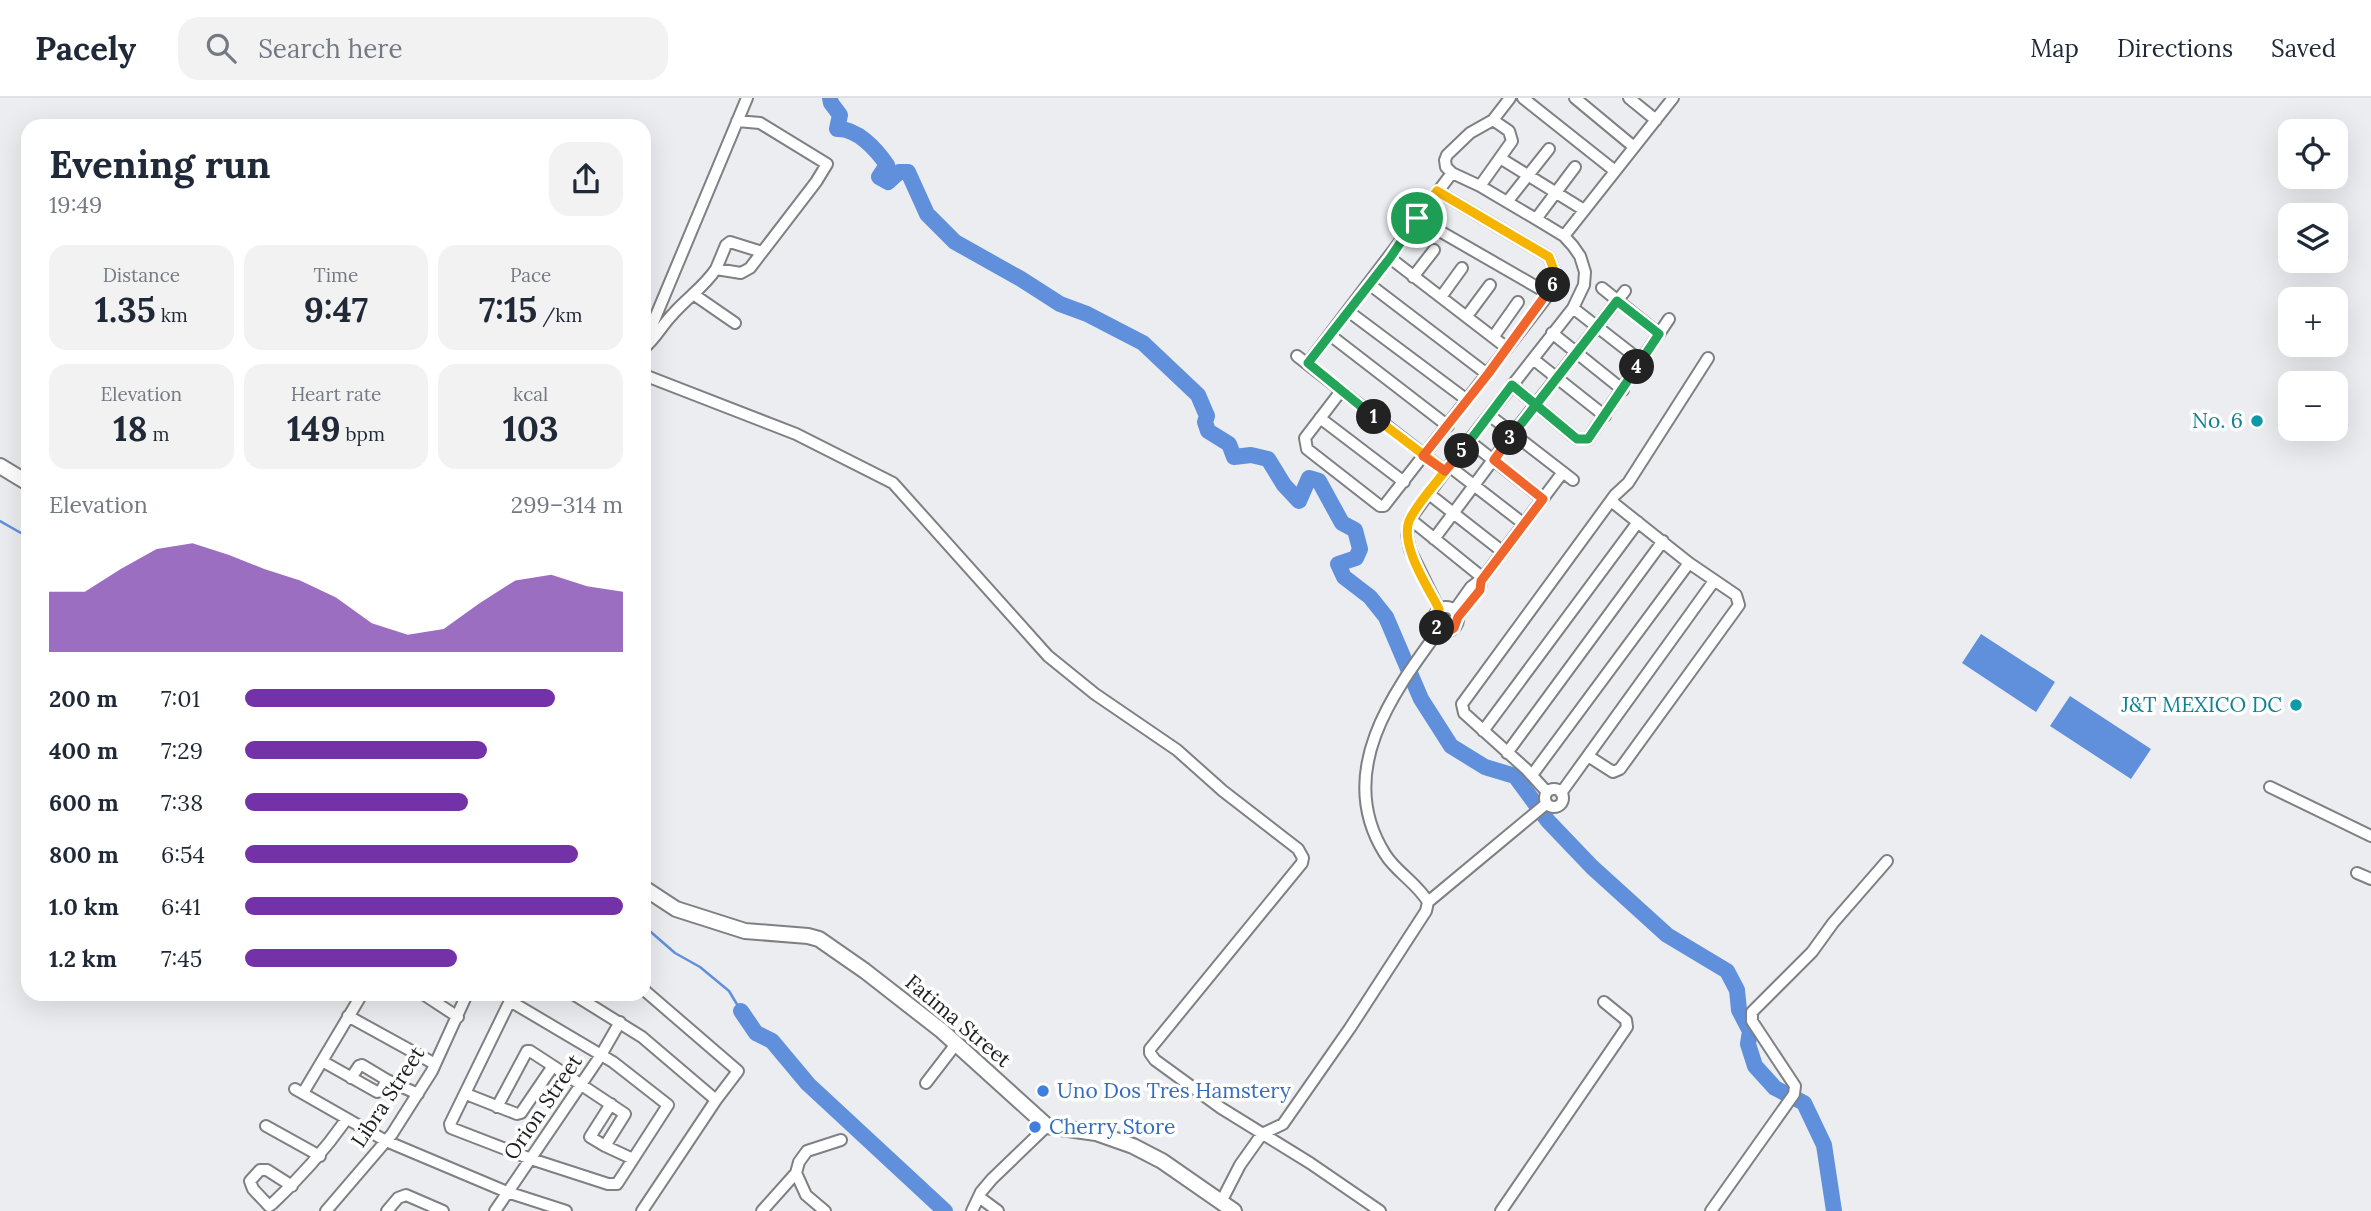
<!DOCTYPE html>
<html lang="en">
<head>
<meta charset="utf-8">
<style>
	:root { --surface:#fff; --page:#f2f2f3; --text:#1f2937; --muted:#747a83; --line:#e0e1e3; --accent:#7332a7 }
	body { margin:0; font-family:Lora,serif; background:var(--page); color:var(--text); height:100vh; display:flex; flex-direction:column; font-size:26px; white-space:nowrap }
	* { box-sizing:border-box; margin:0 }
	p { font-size:23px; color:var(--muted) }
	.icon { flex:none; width:38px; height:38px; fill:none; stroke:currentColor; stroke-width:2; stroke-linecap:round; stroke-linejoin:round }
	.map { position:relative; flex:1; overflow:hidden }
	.sheet { position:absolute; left:21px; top:21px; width:630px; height:882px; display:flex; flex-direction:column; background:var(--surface); border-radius:21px; box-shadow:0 7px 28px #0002 }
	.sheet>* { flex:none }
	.tools { position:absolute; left:2278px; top:21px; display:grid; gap:14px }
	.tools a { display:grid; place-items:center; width:70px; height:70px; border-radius:14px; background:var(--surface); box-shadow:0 7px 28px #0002; font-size:35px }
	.pin { position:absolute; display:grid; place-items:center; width:60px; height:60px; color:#fff; margin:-30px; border:4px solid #fff; border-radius:50%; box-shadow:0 2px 7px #0007 }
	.km { position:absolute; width:35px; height:35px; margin:-18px; border-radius:50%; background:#222; color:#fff; font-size:19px; line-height:35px; text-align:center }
	.round { display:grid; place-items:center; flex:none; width:74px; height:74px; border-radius:21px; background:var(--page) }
	.summary { display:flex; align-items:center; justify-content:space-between; height:119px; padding:0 28px }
	h1 { font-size:38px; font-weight:800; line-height:52px }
	.stats { display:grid; grid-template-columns:repeat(3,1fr); gap:10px; height:119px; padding:7px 28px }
	.stats div { display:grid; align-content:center; border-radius:18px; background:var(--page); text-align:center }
	.stats b { font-size:35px; font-weight:800 }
	.stats small { font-size:19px; font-weight:400 }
	.stats p { font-size:19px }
	.chart { height:196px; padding:14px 28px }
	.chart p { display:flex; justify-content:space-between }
	.chart svg { width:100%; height:126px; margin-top:7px; fill:var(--accent); opacity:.7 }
	ul { padding:0 28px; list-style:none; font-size:23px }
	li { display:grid; grid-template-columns:112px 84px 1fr; align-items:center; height:52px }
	li i { height:18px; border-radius:9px; background:var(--accent) }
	header { display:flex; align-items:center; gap:42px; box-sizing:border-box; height:98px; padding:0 35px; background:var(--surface); border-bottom:2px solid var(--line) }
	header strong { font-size:33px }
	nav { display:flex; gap:38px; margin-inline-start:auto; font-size:24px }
	.search { width:490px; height:63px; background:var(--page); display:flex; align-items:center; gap:18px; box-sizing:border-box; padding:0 24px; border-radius:21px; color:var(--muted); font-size:26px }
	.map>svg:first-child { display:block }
	.water { fill:#6090dc }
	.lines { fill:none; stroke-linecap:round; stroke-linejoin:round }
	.stream { stroke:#6090dc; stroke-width:2.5 }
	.river { stroke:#6090dc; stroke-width:16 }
	.minor-casing { stroke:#7e8083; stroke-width:14 }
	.tertiary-casing { stroke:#7e8083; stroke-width:18 }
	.minor { stroke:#fff; stroke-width:10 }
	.tertiary { stroke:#fff; stroke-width:14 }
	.split-1-casing { stroke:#fff; stroke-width:14 }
	.split-2-casing { stroke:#fff; stroke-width:14 }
	.split-3-casing { stroke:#fff; stroke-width:14 }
	.split-4-casing { stroke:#fff; stroke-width:14 }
	.split-5-casing { stroke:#fff; stroke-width:14 }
	.split-6-casing { stroke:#fff; stroke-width:14 }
	.split-7-casing { stroke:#fff; stroke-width:14 }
	.split-1 { stroke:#22a559; stroke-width:9 }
	.split-2 { stroke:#f5b400; stroke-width:9 }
	.split-3 { stroke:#f0652b; stroke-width:9 }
	.split-4 { stroke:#22a559; stroke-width:9 }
	.split-5 { stroke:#22a559; stroke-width:9 }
	.split-6 { stroke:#f0652b; stroke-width:9 }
	.split-7 { stroke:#f5b400; stroke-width:9 }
	.culture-dot { fill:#0f9aa8; stroke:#fff; stroke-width:2.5 }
	.shop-dot { fill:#3f7fe0; stroke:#fff; stroke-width:2.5 }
	.labels { text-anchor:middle; stroke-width:7; stroke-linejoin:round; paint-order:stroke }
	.culture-label { font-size:21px; fill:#0d838f; stroke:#fff; text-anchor:end }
	.street-label { font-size:21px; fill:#1f1f21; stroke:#fff }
	.shop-label { font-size:21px; fill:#366cbe; stroke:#fff; text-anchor:start }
</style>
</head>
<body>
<header>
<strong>Pacely</strong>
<div class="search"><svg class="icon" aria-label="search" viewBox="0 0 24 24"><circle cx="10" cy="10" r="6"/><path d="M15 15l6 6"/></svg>Search here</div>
<nav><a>Map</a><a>Directions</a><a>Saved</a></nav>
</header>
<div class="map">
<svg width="2371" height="1113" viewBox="0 0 2371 1113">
	<rect width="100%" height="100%" fill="#ebedf1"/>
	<path class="water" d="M1981 536 2055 584 2036 614 1962 565Z
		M2070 598 2151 651 2131 681 2050 628Z"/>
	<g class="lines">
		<path class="stream" d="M0 423 28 439
			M644 828 675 855 700 869 729 893 741 913"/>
		<path class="river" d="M830 0 831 5 840 17 837 31C857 30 876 51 887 67L879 79 888 84 899 74H908L927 116 955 144 1021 181 1060 206 1087 216 1143 245 1198 297 1207 318 1205 324 1208 333 1229 346 1234 359 1251 357 1268 361 1284 387 1299 403 1309 380 1319 383 1342 425 1355 432 1360 451 1356 460 1338 466 1344 479 1370 499 1386 519 1421 601 1451 648 1485 669 1515 678 1548 723 1592 769 1667 837 1727 873 1737 892 1739 912 1750 933 1748 946 1755 968 1775 990 1804 1005 1824 1047 1834 1113
			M741 913 756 935 772 943 808 986 945 1113"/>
		<g class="minor-casing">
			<path id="minor" d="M1523 0 1615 73
				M1575 0 1634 49
				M1629 0 1656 22
				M1500 60 1584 112
				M1480 88 1512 43 1509 33 1493 22
				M1507 104 1549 51
				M1417 120 1549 196
				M1536 121 1575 69
				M1564 138 1673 0
				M1390 160 1507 250
				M716 171 726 147 730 144 762 154
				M1413 179 1434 152
				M1369 186 1487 276
				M1602 190 1659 236
				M693 196 735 225
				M1441 199 1462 170
				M1573 210 1641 263
				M1348 213 1467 302
				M1467 218 1490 187
				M1552 235 1623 292
				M1330 237 1448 328
				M1494 238 1518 204
				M645 244 747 0
				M644 250C656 240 662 227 673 216 687 200 704 189 716 171L741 175 750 170 816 84 827 66 760 25 737 23
				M1297 258 1445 373
				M1533 261 1605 318
				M1308 265 1452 75
				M644 277 796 336 893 385 1048 558 1095 596 1177 652 1223 693 1298 751 1303 760 1302 765 1150 951V955L1155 962 1221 1010 1310 1065 1380 1113
				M1512 287 1577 341H1588L1669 221
				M1341 293 1305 340 1307 351 1380 408H1384L1487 276 1549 196 1557 180 1549 159 1437 93
				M1489 317 1573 382
				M1320 320 1404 384
				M1469 343 1543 401
				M1449 368 1524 426
				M1429 396 1503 454
				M1410 421 1483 480
				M1434 441 1513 335 1625 193
				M1434 521a12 12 0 1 1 24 0a12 12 0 1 1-24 0Z
				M1439 511 1410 452 1407 437 1410 421 1449 368 1573 210 1584 187 1585 174 1580 158 1573 148 1564 138 1536 121 1480 88 1452 75 1446 69 1445 62 1447 57 1470 35 1493 22 1510 0
				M1454 513 1471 489 1483 480 1563 374
				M1458 519 1480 491 1481 483
				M1483 633 1638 424
				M1507 655 1663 443
				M1588 658 1613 674 1620 671 1739 507 1736 497 1689 465 1611 403
				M1532 677 1689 465
				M2270 689 2371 738
				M1545 700a9 9 0 1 1 18 0a9 9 0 1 1-18 0Z
				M1547 694 1526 671 1464 615 1462 606 1615 397 1628 385 1708 260
				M1561 695 1714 483
				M2357 775 2371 781
				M1428 804 1546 706
				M644 892 738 973 716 1002
				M423 896 458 919
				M573 896 642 939 716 1002 642 1113
				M510 903 613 964 668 1007 617 1086H608L531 1061 451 1030 450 1026Z
				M348 918 435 966
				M322 963 377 994 381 993 387 982 418 996
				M351 980 359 968 362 967 387 982
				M926 985 956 946
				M295 991 386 1043 507 1094 566 1113
				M303 995 362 896
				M466 996 517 1016 521 1015 553 968 625 1016 605 1048 633 1061
				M497 1009 527 953H530L553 968
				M266 1028 320 1058
				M605 1048 590 1039 611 1006
				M796 1075 806 1097 825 1113
				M292 1088 267 1072H260L250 1083 253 1091 269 1108 272 1106C300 1080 324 1053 346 1022
				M979 1099 998 1113
				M1221 1104 1240 1067 1262 1036 1283 1026 1350 930 1426 813 1428 804C1417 785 1396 774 1385 756 1334 675 1392 596 1439 532
				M326 1113 392 1036 432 973 467 896
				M387 1113 398 1100 406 1097 443 1113
				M495 1113 601 957 620 924
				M762 1113 796 1075 799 1064 807 1053 841 1042
				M972 1113 981 1094 992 1081 1047 1028
				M1501 1113 1627 929 1626 922 1604 904
				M1711 1113 1794 996 1795 988 1752 923V914L1812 854 1833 825 1887 763"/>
		</g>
		<g class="tertiary-casing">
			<path id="tertiary" d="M0 368 28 385
				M644 790 676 811 745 833 808 838 819 841 865 873 942 933 1047 1028 1096 1035 1133 1048 1162 1063 1234 1113"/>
		</g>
		<use href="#minor" class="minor"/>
		<use href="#tertiary" class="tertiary"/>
	</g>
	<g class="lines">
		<g class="split-1-casing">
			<path id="split-1" d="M1374 319 1308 265 1390 160 1417 120"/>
		</g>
		<g class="split-2-casing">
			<path id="split-2" d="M1374 319 1445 373C1434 388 1416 407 1409 423 1400 448 1428 489 1439 511L1433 522 1437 530"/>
		</g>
		<g class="split-3-casing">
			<path id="split-3" d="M1437 530 1447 534 1454 530 1458 519 1480 492 1481 483 1543 401 1494 362 1510 340"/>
		</g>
		<g class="split-4-casing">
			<path id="split-4" d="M1510 340 1617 203 1659 236 1637 269"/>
		</g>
		<g class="split-5-casing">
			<path id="split-5" d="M1462 353 1512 287 1577 341H1588L1637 269"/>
		</g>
		<g class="split-6-casing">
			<path id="split-6" d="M1462 353 1445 373 1423 358 1488 276 1553 187"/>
		</g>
		<g class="split-7-casing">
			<path id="split-7" d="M1417 120 1437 93 1549 159 1557 180 1553 187"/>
		</g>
		<use href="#split-1" class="split-1"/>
		<use href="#split-2" class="split-2"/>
		<use href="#split-3" class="split-3"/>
		<use href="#split-4" class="split-4"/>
		<use href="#split-5" class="split-5"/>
		<use href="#split-6" class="split-6"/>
		<use href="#split-7" class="split-7"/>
	</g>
	<g class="culture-dot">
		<circle cx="2257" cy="323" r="7"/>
		<circle cx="2296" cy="607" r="7"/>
	</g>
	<g class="shop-dot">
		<circle cx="1043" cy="993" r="7"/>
		<circle cx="1035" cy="1029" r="7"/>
	</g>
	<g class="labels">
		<g class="culture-label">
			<text x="2243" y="330">No. 6</text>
			<text x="2282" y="614">J&amp;T MEXICO DC</text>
		</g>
		<g class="street-label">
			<text transform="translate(958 923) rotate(40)" y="7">Fatima Street</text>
			<text transform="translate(388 999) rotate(-57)" y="7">Libra Street</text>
			<text transform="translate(543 1009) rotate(-56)" y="7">Orion Street</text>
		</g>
		<g class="shop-label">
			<text x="1057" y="1000">Uno Dos Tres Hamstery</text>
			<text x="1049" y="1036">Cherry Store</text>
		</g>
	</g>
</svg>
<div class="tools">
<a><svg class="icon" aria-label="locate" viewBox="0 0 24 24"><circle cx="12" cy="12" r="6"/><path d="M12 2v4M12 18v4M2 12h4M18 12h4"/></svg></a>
<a><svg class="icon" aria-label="layers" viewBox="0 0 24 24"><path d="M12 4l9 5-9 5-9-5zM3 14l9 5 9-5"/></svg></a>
<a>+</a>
<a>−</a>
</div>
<div class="pin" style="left:1417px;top:120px;background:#1e9e55"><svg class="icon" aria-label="arrive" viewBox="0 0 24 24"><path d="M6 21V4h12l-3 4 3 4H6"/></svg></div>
<b class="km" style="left:1374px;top:319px">1</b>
<b class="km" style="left:1437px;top:530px">2</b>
<b class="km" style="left:1510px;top:340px">3</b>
<b class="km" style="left:1637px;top:269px">4</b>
<b class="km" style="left:1462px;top:353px">5</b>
<b class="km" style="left:1553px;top:187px">6</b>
<section class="sheet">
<div class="summary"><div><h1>Evening run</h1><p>19:49</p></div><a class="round"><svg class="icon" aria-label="share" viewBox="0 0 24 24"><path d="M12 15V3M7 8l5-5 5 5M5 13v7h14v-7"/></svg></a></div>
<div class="stats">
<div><p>Distance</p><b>1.35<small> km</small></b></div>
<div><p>Time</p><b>9:47</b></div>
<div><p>Pace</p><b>7:15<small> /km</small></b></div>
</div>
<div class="stats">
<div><p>Elevation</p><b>18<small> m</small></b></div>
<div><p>Heart rate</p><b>149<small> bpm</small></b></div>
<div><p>kcal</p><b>103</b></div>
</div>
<div class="chart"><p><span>Elevation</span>299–314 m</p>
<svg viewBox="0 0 160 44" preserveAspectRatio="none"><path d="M0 44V23L10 23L20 15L30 8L40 6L50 10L60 15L70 19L80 25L90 34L100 38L110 36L120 27L130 19L140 17L150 21L160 23V44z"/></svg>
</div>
<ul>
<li><b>200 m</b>7:01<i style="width:82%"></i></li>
<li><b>400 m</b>7:29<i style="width:64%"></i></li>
<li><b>600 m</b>7:38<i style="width:59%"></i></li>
<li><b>800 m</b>6:54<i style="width:88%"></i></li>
<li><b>1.0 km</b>6:41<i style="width:100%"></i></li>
<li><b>1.2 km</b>7:45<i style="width:56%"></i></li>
</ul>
</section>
</div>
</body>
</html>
